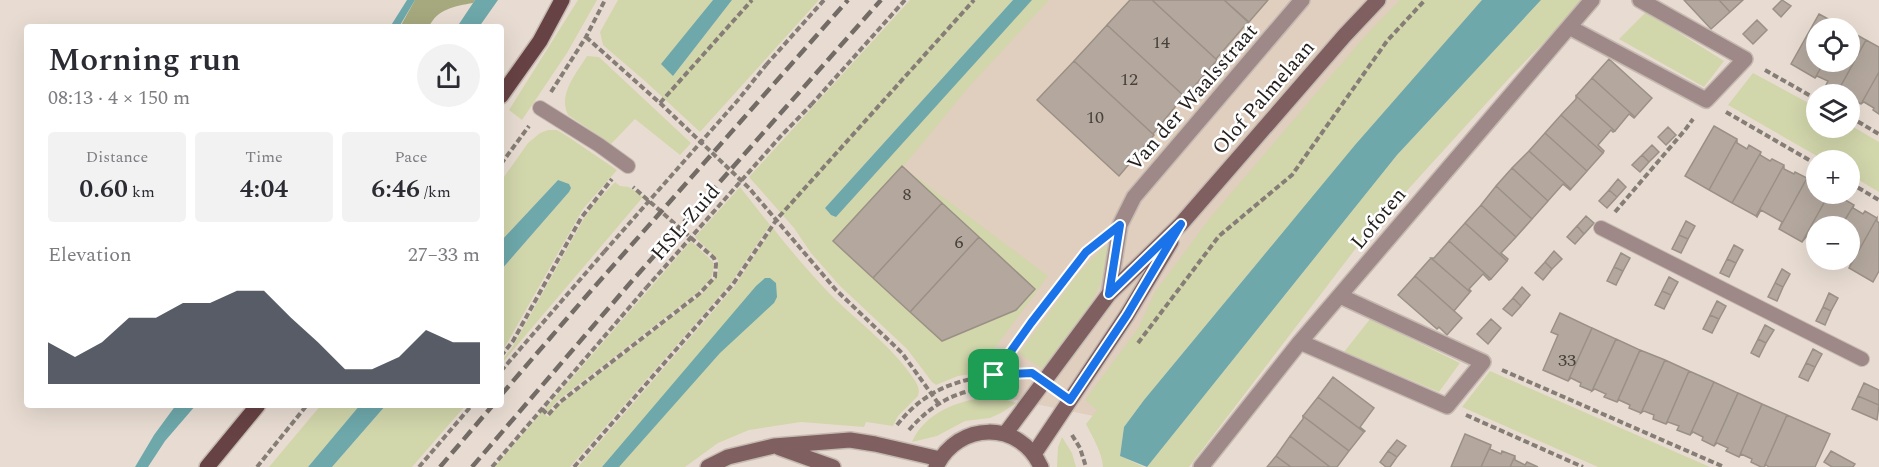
<!DOCTYPE html>
<html lang="en">
<head>
<meta charset="utf-8">
<style>
	:root { --surface:#fff; --page:#f2f2f3; --text:#2b2b33; --muted:#7c7c81; --accent:#111827 }
	body { margin:0; font-family:Spectral,serif; background:var(--page); color:var(--text); height:100vh; display:flex; flex-direction:column; font-size:22px; white-space:nowrap }
	* { box-sizing:border-box; margin:0 }
	p { font-size:20px; color:var(--muted) }
	.icon { flex:none; width:33px; height:33px; fill:none; stroke:currentColor; stroke-width:2; stroke-linecap:round; stroke-linejoin:round }
	.map { position:relative; flex:1; overflow:hidden }
	.details { position:absolute; left:24px; top:24px; width:480px; height:384px; display:flex; flex-direction:column; background:var(--surface); border-radius:6px; box-shadow:0 6px 24px #0002 }
	.details>* { flex:none }
	.buttons { position:absolute; left:1806px; top:18px; display:grid; gap:12px }
	.buttons a { display:grid; place-items:center; width:54px; height:54px; border-radius:50%; background:var(--surface); box-shadow:0 6px 24px #0002; font-size:30px }
	.pin { position:absolute; display:grid; place-items:center; width:51px; height:51px; color:#fff; margin:-26px; border-radius:12px; box-shadow:0 3px 9px #0006 }
	.round { display:grid; place-items:center; flex:none; width:63px; height:63px; border-radius:32px; background:var(--page) }
	.head { display:flex; align-items:center; justify-content:space-between; height:102px; padding:0 24px }
	h1 { font-size:33px; font-weight:600; line-height:45px }
	.figures { display:grid; grid-template-columns:repeat(3,1fr); gap:9px; height:102px; padding:6px 24px }
	.figures div { display:grid; align-content:center; border-radius:6px; background:var(--page); text-align:center }
	.figures b { font-size:26px; font-weight:600 }
	.figures small { font-size:16px; font-weight:400 }
	.figures p { font-size:16px }
	.chart { height:168px; padding:12px 24px }
	.chart p { display:flex; justify-content:space-between }
	.chart svg { width:100%; height:108px; margin-top:6px; fill:var(--accent); opacity:.7 }
	.map>svg:first-child { display:block }
	.built { fill:#e0cebe }
	.green { fill:#d2d6ab }
	.forest { fill:#a6a97d }
	.water { fill:#6ea8ab }
	.building { fill:#b4a89e; stroke:#9b9086; stroke-width:1.5 }
	.lines { fill:none; stroke-linecap:round; stroke-linejoin:round }
	.lane-casing { stroke:#c5bab1; stroke-width:16 }
	.street-casing { stroke:#c5bab1; stroke-width:18 }
	.secondary-casing { stroke:#c5bab1; stroke-width:18 }
	.primary-casing { stroke:#c5bab1; stroke-width:18 }
	.path { stroke:#857d76; stroke-width:4; stroke-dasharray:6 3; stroke-linecap:butt }
	.lane { stroke:#9f8888; stroke-width:14 }
	.street { stroke:#9f8888; stroke-width:15 }
	.secondary { stroke:#7f5f60; stroke-width:15 }
	.primary { stroke:#674244; stroke-width:15 }
	.rail { stroke:#736b65; stroke-width:4.5; stroke-dasharray:12 6; stroke-linecap:butt }
	.path-bridge { stroke:#857d76; stroke-width:4; stroke-dasharray:6 3; stroke-linecap:butt }
	.route-casing { stroke:#fff; stroke-width:12 }
	.route { stroke:#1a73e8; stroke-width:8 }
	.labels { text-anchor:middle; stroke-width:5; stroke-linejoin:round; paint-order:stroke }
	.number-label { font-size:18px; fill:#48413c }
	.street-label { font-size:21px; fill:#241f1c; stroke:#fff }
</style>
</head>
<body>
<div class="map">
<svg width="1879" height="467" viewBox="0 0 1879 467">
	<rect width="100%" height="100%" fill="#e8dcd2"/>
	<path class="built" d="M1023 0H1491L1113 420 992 395 808 238Z"/>
	<path class="green" d="M578 0H597L567 53 522 120 509 110Z
		M618 0H713L697 21 673 76 732 0H819L700 132 645 81 603 45 600 32Z
		M910 0H1013L825 208 831 215 836 217 1031 0H1049L967 89 903 167 1048 276 992 352 975 371 971 374 958 376 936 385 932 382 907 349 839 285 811 253 794 228 749 177Z
		M1400 0H1482L1355 145 1144 400 1124 427 1120 456 1144 467H1103C1102 452 1093 438 1086 424L1097 410 1085 400 1139 327 1155 292 1210 218 1365 36Z
		M1541 0H1585L1513 74 1363 239 1189 467H1147L1397 155Z
		M1646 12 1724 61 1704 87 1619 39Z
		M587 56 599 57 691 143 680 155 635 119 611 144 568 115C558 94 576 74 587 56Z
		M1753 73 1816 107V128H1850V125L1879 142V192L1850 175V160H1824L1728 105Z
		M548 130H557L567 136 617 170 583 209 506 345 501 351V270L569 192 558 180 501 241V181L528 143 540 133Z
		M615 182 620 186 629 187 643 197 503 362 501 361 512 348 583 220 595 203Z
		M740 187 770 225 731 283 570 467H495L542 412 548 417 560 404 704 292 718 274V260L695 237Z
		M773 228C791 251 810 273 830 294 858 322 892 346 914 379 918 385 920 390 918 396L898 416 893 426 866 422 864 427 801 422 749 430 718 443 685 467H578L734 287Z
		M691 241 713 262C715 278 708 282 697 293L557 401 548 412 545 409Z
		M1104 246H1109C1107 268 1101 286 1090 305L1042 369 1019 353 1077 275Z
		M1370 319 1460 363 1439 392 1344 352Z
		M1490 371 1710 467H1598L1462 407Z
		M987 397 1000 398 1016 403 1001 413 990 418 965 421 937 436 912 442C925 412 958 401 987 397Z
		M321 405H360L308 467H269Z
		M386 405H466L412 467H332Z
		M1062 437 1072 453 1076 467H1057L1058 447Z"/>
	<path class="forest" d="M415 0H475L473 3C455 6 437 9 429 27H400Z"/>
	<path class="water" d="M407 0H415L399 27H390Z
		M475 0H498L479 27H457Z
		M713 0H732L673 76 661 64Z
		M1013 0H1032L836 217 831 215 825 208Z
		M1482 0H1541L1397 155 1147 467 1120 456 1124 427 1144 400 1355 145Z
		M558 180 569 184 571 188 569 192 501 270V241Z
		M765 278H770L776 283 777 297 774 303 720 353 619 467H602L756 286Z
		M176 405H196L165 441 148 467H135L154 435Z
		M360 405H386L332 467H308Z"/>
	<path class="building" d="M1130 0H1152L1217 60 1185 97 1107 25Z
		M1152 0H1224L1248 22 1216 59Z
		M1224 0H1268L1249 22Z
		M1684 0H1719L1730 12 1711 29Z
		M1719 0H1743L1730 12Z
		M1782 0 1791 6 1781 17 1773 9Z
		M1819 14 1843 27 1816 28V62H1824L1815 78 1791 64Z
		M1757 20 1767 30 1753 44 1743 34Z
		M1107 25 1184 96 1153 134 1074 61Z
		M1850 31 1866 40 1838 91 1826 85 1828 81 1817 76 1815 78 1824 62H1850Z
		M1866 40 1879 47V72L1861 104 1850 98 1851 95 1841 89 1838 91Z
		M1609 59 1652 98 1635 117 1592 78Z
		M1074 61 1154 135 1119 176 1037 100Z
		M1879 72V114L1873 110 1874 108 1864 102 1861 104Z
		M1592 78 1635 117 1634 118 1629 114 1615 131 1576 96Z
		M1576 96 1615 131 1613 132 1611 130 1598 145 1604 151 1603 153 1561 115 1576 99Z
		M1561 115 1603 153 1587 171 1545 133Z
		M1714 126 1737 139 1709 190 1685 176Z
		M1668 127 1676 135 1666 145 1658 137Z
		M1545 133 1587 171 1571 189 1529 151Z
		M1737 139V143L1747 149 1749 145 1761 152 1732 203 1709 190Z
		M1652 145 1659 152 1649 162 1642 155Z
		M1529 151 1571 189 1570 190 1563 184 1548 201 1512 168Z
		M1761 152 1760 155 1770 161 1772 159 1784 165 1756 216 1732 203Z
		M1642 155 1649 162 1640 172 1632 165Z
		M1784 165V169L1794 174 1795 172 1807 178 1779 229 1782 222 1761 210 1757 217 1756 216Z
		M902 166 942 203 873 278 833 241Z
		M1512 168 1548 201 1532 219 1496 186Z
		M1807 178V182L1816 187V194H1829L1802 242 1779 229Z
		M1618 179 1626 187 1617 197 1609 190Z
		M1496 186 1532 219 1516 237 1481 205Z
		M1609 190 1617 197 1607 208 1599 201Z
		M1829 194 1840 201 1842 198 1854 205 1841 226H1816V241L1807 236 1802 242Z
		M942 203 979 237 910 312 873 278Z
		M1481 205 1516 237 1501 253 1508 259 1507 261 1465 223Z
		M1854 205 1853 208 1863 214 1865 211 1877 218 1849 268 1852 261 1849 260 1850 226H1841Z
		M1586 216 1594 223 1584 234 1577 226Z
		M1877 218V221L1879 223V271L1873 282 1849 268Z
		M1686 221 1695 226 1688 239 1679 235Z
		M1465 223 1507 261 1491 279 1449 241Z
		M1577 226 1584 234 1575 244 1567 237Z
		M1679 235 1688 239 1681 253 1672 249Z
		M979 237 1035 289 1016 310 942 341 910 312Z
		M1449 241 1491 279 1489 280 1483 274 1469 289 1471 291 1470 292 1431 258H1434Z
		M1734 245 1743 250 1736 263 1727 259Z
		M1554 251 1562 259 1552 269 1545 262Z
		M1621 253 1630 258 1623 271 1614 267Z
		M1431 258 1470 292 1454 311 1415 276Z
		M1727 259 1736 263 1729 277 1720 273Z
		M1545 262 1552 269 1543 280 1535 273Z
		M1614 267 1623 271 1616 285 1607 281Z
		M1782 269 1790 274 1783 287 1775 283Z
		M1415 276 1462 318 1447 335 1439 327 1437 329 1398 295Z
		M1669 277 1678 282 1671 295 1662 291Z
		M1775 283 1783 287 1777 301 1768 297Z
		M1522 287 1530 295 1521 306 1513 298Z
		M1662 291 1671 295 1664 309 1655 305Z
		M1829 293 1838 298 1831 311 1823 307Z
		M1513 298 1521 306 1512 316 1503 309Z
		M1717 301 1726 306 1719 319 1710 315Z
		M1823 307 1831 311 1825 325 1816 321Z
		M1560 313 1592 328 1568 381 1543 370 1558 335 1551 332Z
		M1710 315 1719 319 1712 333 1703 329Z
		M1491 319 1501 328 1488 344 1477 334Z
		M1765 325 1774 330 1766 343 1758 339Z
		M1592 328 1616 339 1592 391 1580 386 1581 383 1571 378 1568 381Z
		M1616 339 1640 350 1617 402 1604 397 1606 394 1595 389 1592 391Z
		M1758 339 1766 343 1759 357 1751 353Z
		M1813 349 1822 354 1815 367 1806 363Z
		M1640 350 1665 360 1641 413 1629 408 1630 405 1619 400 1617 402Z
		M1665 360 1689 371 1666 424 1653 419 1654 415 1644 411 1641 413Z
		M1806 363 1815 367 1808 381 1799 377Z
		M1689 371 1714 382 1690 435 1677 430 1679 426 1668 422 1666 424Z
		M1333 377 1374 408 1360 427 1365 431 1364 432 1318 397Z
		M1714 382 1738 393 1714 446 1702 440 1703 437 1693 432 1690 435Z
		M1864 383 1879 390V405L1858 396Z
		M1738 393 1762 404 1739 457 1726 451 1728 448 1717 443 1714 446Z
		M1858 396 1879 405 1877 420 1852 409Z
		M1318 397 1364 432 1349 451 1303 416Z
		M1762 404 1787 415 1764 467H1761L1751 462 1752 459 1741 454 1739 457Z
		M1787 415 1830 434 1815 467H1769L1766 465 1764 467Z
		M1303 416 1349 451 1337 467H1330L1290 436 1303 419Z
		M1465 434 1491 445 1481 467H1451Z
		M1290 436 1330 467H1291L1276 456Z
		M1397 440 1406 446 1397 457 1388 451Z
		M1491 445 1490 449 1501 454 1502 451 1515 456 1510 467H1481Z
		M1388 451 1397 457 1390 467H1386L1380 462Z
		M1831 451 1855 464 1853 467H1832L1824 462Z
		M1276 456 1291 467H1267Z
		M1515 456V460L1525 465 1527 462 1538 467H1510Z"/>
	<g class="lines">
		<g class="lane-casing">
			<path id="lane" d="M540 108 599 145 628 166
				M1601 228 1862 359"/>
		</g>
		<g class="street-casing">
			<path id="street" d="M1569 27 1706 100 1745 59 1640 0
				M1109 294 1120 225 1134 197 1302 0
				M1300 342 1447 406 1483 362 1340 296
				M1201 467 1300 342 1592 0"/>
		</g>
		<g class="secondary-casing">
			<path id="secondary" d="M1005 434 1109 294 1181 224 1345 35 1378 0
				M780 448 833 467
				M1034 454 1127 315 1171 242
				M708 467 728 457 774 446 850 440 875 444 940 459
				M936 467C958 421 1020 420 1041 467"/>
		</g>
		<g class="primary-casing">
			<path id="primary" d="M501 96 540 41 562 0
				M207 467 258 405"/>
		</g>
		<path class="path" d="M586 37 660 103 749 188 836 290 902 353 938 403
			M766 65 824 0
			M1765 70 1816 99
			M551 92 586 37 605 0
			M660 103 752 0
			M811 105 905 0
			M1726 112 1816 164
			M1850 117 1879 134
			M501 164 529 126
			M1850 183 1879 200
			M1615 212 1685 130 1693 119
			M1138 343 1219 236 1292 175 1387 41 1425 0
			M501 356 513 341 581 218 612 179
			M1502 370 1724 467
			M501 371 604 252
			M985 389 1031 323 1086 252 1094 246
			M542 409 548 415 560 402 699 294 715 277 716 264 714 258 633 187
			M1466 415 1583 467
			M897 425C931 382 971 376 1023 373
			M909 430C935 400 968 383 1008 391
			M1072 435 1080 448 1086 467
			M257 467 307 405
			M419 467 472 405
			M492 467 646 288
			M574 467 733 284 777 219 974 0"/>
		<use href="#lane" class="lane"/>
		<use href="#street" class="street"/>
		<use href="#secondary" class="secondary"/>
		<use href="#primary" class="primary"/>
		<path class="rail" d="M501 395 582 301 848 0
			M440 467 493 405
			M472 467 631 282 881 0"/>
		<path class="path-bridge" d="M604 252 738 100 766 65
			M646 288 780 137 811 105"/>
	</g>
	<g class="lines">
		<g class="route-casing">
			<path id="route" d="M1181 224 1127 315 1070 400 1032 373 994 375 1031 323 1086 252 1120 225 1109 294Z"/>
		</g>
		<use href="#route" class="route"/>
	</g>
	<g class="labels">
		<g class="number-label">
			<text x="1161" y="48">14</text>
			<text x="1129" y="85">12</text>
			<text x="1095" y="123">10</text>
			<text x="907" y="200">8</text>
			<text x="959" y="248">6</text>
			<text x="1567" y="366">33</text>
		</g>
		<g class="street-label">
			<text transform="translate(1192 97) rotate(-49)" y="7">Van der Waalsstraat</text>
			<text transform="translate(1263 97) rotate(-49)" y="7">Olof Palmelaan</text>
			<text transform="translate(1378 218) rotate(-50)" y="7">Lofoten</text>
			<text transform="translate(685 222) rotate(-49)" y="7">HSL-Zuid</text>
		</g>
	</g>
</svg>
<div class="buttons">
<a><svg class="icon" aria-label="locate" viewBox="0 0 24 24"><circle cx="12" cy="12" r="6"/><path d="M12 2v4M12 18v4M2 12h4M18 12h4"/></svg></a>
<a><svg class="icon" aria-label="layers" viewBox="0 0 24 24"><path d="M12 4l9 5-9 5-9-5zM3 14l9 5 9-5"/></svg></a>
<a>+</a>
<a>−</a>
</div>
<div class="pin" style="left:994px;top:375px;background:#1e9e55"><svg class="icon" aria-label="arrive" viewBox="0 0 24 24"><path d="M6 21V4h12l-3 4 3 4H6"/></svg></div>
<section class="details">
<div class="head"><div><h1>Morning run</h1><p>08:13 · 4 × 150 m</p></div><a class="round"><svg class="icon" aria-label="share" viewBox="0 0 24 24"><path d="M12 15V3M7 8l5-5 5 5M5 13v7h14v-7"/></svg></a></div>
<div class="figures">
<div><p>Distance</p><b>0.60<small> km</small></b></div>
<div><p>Time</p><b>4:04</b></div>
<div><p>Pace</p><b>6:46<small> /km</small></b></div>
</div>
<div class="chart"><p><span>Elevation</span>27–33 m</p>
<svg viewBox="0 0 160 44" preserveAspectRatio="none"><path d="M0 44V27L10 33L20 27L30 17L40 17L50 11L60 11L70 6L80 6L90 17L100 27L110 38L120 38L130 33L140 22L150 27L160 27V44z"/></svg>
</div>
</section>
</div>
</body>
</html>
